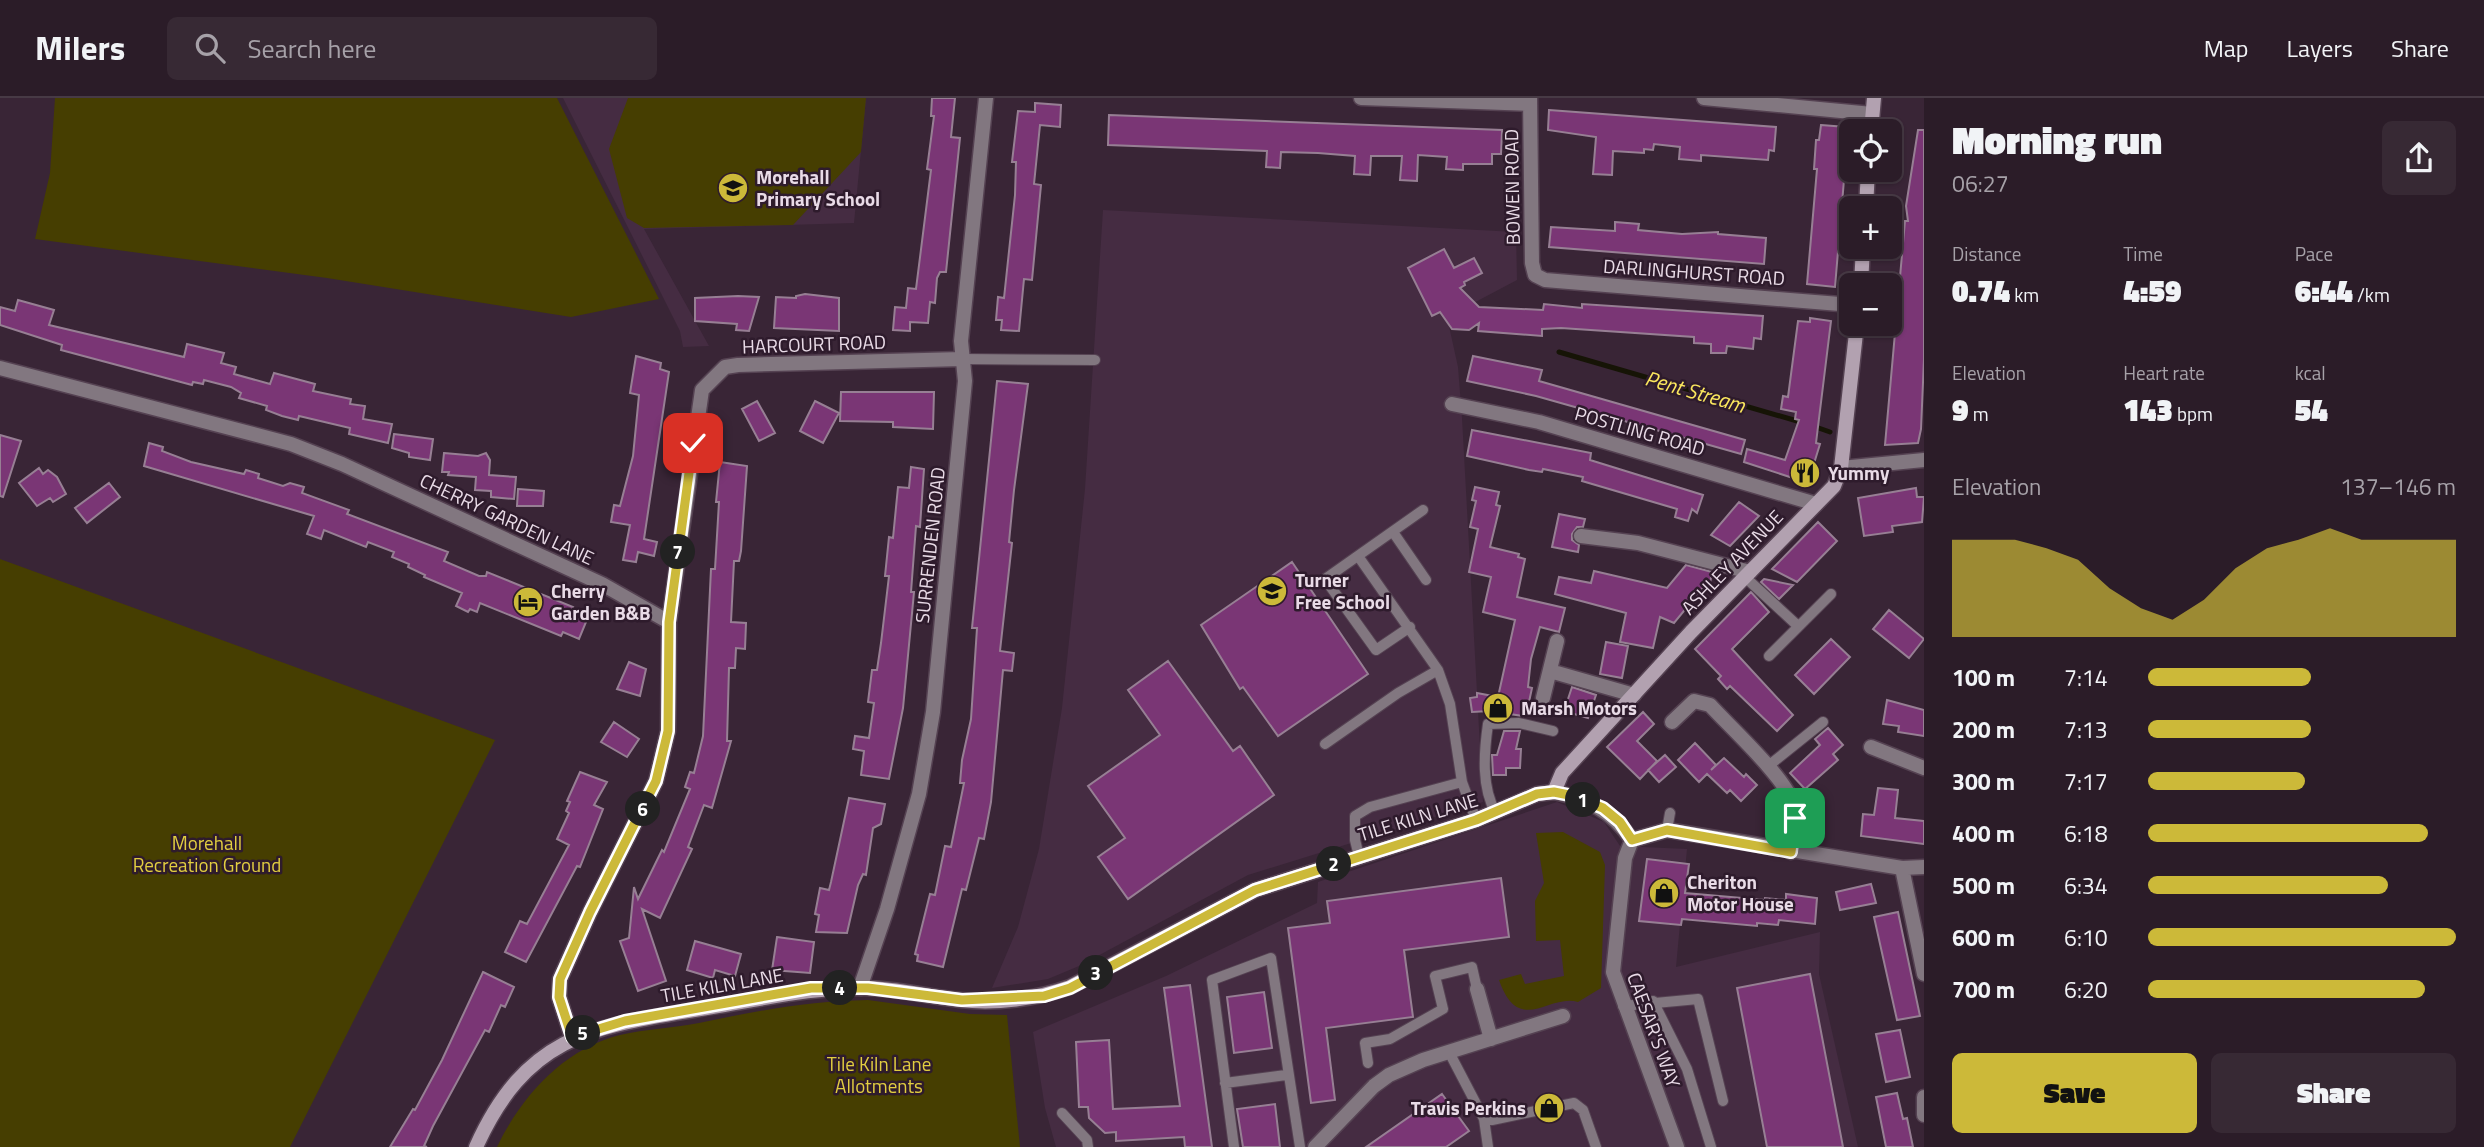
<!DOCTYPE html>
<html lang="en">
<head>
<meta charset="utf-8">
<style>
	:root { --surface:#2b1c28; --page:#372934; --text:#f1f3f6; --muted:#a6a1a8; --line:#473a45; --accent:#ccb939 }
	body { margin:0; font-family:"Titillium Web",sans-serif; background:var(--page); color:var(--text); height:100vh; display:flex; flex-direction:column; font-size:26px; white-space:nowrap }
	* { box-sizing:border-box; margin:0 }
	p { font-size:23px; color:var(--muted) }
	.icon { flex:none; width:38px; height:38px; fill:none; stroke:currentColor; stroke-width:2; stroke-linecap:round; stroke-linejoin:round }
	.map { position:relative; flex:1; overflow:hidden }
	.drawer { display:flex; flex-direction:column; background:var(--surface); width:560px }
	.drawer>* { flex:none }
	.buttons { position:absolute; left:1839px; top:21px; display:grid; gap:14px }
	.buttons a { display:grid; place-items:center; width:63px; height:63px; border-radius:10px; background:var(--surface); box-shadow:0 2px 5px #0004,0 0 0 2px var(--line); font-size:35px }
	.pin { position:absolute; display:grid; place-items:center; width:60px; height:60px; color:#fff; margin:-30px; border-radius:14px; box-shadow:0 4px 10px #0006 }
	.km { position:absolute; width:35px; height:35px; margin:-18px; border-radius:50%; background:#222; color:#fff; font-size:19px; line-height:35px; text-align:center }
	.round { display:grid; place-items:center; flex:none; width:74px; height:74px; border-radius:10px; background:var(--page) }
	.head { display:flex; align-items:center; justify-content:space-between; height:119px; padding:0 28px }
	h1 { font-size:38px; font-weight:800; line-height:52px }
	.figures { display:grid; grid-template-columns:repeat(3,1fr); gap:10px; height:119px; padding:7px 28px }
	.figures div { display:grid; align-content:center }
	.figures b { font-size:30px; font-weight:800 }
	.figures small { font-size:19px; font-weight:400 }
	.figures p { font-size:19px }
	.chart { height:196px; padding:14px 28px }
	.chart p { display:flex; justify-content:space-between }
	.chart svg { width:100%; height:126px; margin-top:7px; fill:var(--accent); opacity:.7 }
	.primary-button { display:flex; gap:14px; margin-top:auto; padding:14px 28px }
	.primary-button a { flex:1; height:80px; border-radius:10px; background:var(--accent); color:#111; font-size:28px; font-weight:800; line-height:80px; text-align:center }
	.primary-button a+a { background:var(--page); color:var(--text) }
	ul { padding:0 28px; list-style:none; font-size:23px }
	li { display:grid; grid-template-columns:112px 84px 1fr; align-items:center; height:52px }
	li i { height:18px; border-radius:9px; background:var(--accent) }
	header { display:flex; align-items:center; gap:42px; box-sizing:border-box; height:98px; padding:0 35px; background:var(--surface); border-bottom:2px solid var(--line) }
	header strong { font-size:33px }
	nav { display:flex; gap:38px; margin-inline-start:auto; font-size:24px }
	.search { width:490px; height:63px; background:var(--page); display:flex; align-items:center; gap:18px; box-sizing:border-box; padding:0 24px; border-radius:10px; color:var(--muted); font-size:26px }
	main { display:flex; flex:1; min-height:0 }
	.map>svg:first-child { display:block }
	.built { fill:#452c42 }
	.green { fill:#463e01 }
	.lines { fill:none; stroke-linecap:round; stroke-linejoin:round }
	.stream { stroke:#161406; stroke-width:5 }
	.building { fill:#7a3675; stroke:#977f94; stroke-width:2 }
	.lane-casing { stroke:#554252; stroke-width:12 }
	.street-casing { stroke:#554252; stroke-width:17 }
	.secondary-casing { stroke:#554252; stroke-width:17 }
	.lane { stroke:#827780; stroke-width:10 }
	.street { stroke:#827780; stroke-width:14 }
	.secondary { stroke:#b2a1b0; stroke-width:14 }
	.route-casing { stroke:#fff; stroke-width:14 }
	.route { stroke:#ccb939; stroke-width:9 }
	.labels { text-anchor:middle; stroke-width:5; stroke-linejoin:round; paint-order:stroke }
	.poi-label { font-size:19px; font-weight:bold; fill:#e9dbe7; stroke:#2e1b2c; text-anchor:start }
	.street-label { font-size:19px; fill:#e9dbe7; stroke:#2e1b2c }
	.park-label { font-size:19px; fill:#e2ce40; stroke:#2e1b2c }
	.water-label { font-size:21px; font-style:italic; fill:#fbe75e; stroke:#2e1b2c }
</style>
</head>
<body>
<header>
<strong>Milers</strong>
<div class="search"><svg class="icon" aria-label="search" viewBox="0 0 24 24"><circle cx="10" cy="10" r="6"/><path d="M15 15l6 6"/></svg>Search here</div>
<nav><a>Map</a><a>Layers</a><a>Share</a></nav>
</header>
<main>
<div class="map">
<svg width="1924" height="1049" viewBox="0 0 1924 1049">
	<rect width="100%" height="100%" fill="#392536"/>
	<path class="built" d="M563 0H866L854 125 644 131 709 248 683 249 680 233Z
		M1103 112 1516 134 1517 182 1447 219 1458 269 1462 320 1483 704 1248 777 1079 868 1048 881 992 890 1018 829 1039 751 1062 610 1085 391Z
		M1557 704 1604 724 1620 748 1687 751 1676 869 1820 834 1819 876 1858 1049H1056L1045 1010 1033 934 1166 878 1317 805 1318 784Z"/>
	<path class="green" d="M55 0H557L659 201 571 219 327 180 35 141 50 75Z
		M628 0H866L861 54 793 127 644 130 627 120 609 51Z
		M0 461 495 642 290 1049H0Z
		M1563 734 1600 754 1605 767 1601 890 1578 904C1549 895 1519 939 1499 882L1521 876 1525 886 1564 878 1560 842 1536 843 1535 803 1544 785 1536 735Z
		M868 902 970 916 1007 917 1020 1049H497C521 999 563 951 620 937 646 931 672 930 699 925 755 913 810 903 868 902Z"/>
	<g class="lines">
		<path class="stream" d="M1559 254 1804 325
			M1813 328 1830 334"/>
	</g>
	<path class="building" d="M932 0H955L951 39 960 40 946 174H940L937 180 935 205 930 204 928 225 910 224V233L893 232 895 209 906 210 908 190 916 191 931 72 927 71 934 18H931Z
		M1035 5 1061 7 1060 29 1040 27 1034 86 1041 87 1032 182 1024 181 1019 233 1001 232 1002 222H996L998 199 1004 200 1015 97 1016 64H1012L1018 13 1035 14Z
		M1549 12 1776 29 1774 53 1769 52 1768 62 1701 57V63L1679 61 1680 49 1654 46 1653 52 1644 51V55L1613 53 1612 77 1593 76 1596 39 1548 32Z
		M1109 17 1502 32 1501 56H1492V66H1463V72L1446 71 1447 59 1418 57 1417 83 1400 82 1402 58H1371L1370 77 1354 76 1355 58 1318 55 1281 54 1280 70 1266 69 1267 53 1108 47Z
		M1821 27 1846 29 1848 34 1835 189 1807 186 1817 71H1814L1816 42H1819Z
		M1918 32H1924V261L1921 331 1918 345 1885 347 1905 123H1908L1906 108Z
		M1615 124 1639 126 1638 132 1682 136 1718 134V136L1766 140 1764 166 1549 149 1551 129 1615 133Z
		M1444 151 1454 170 1474 160 1482 175 1464 184 1465 187 1460 190 1479 209 1543 212 1544 206 1582 210V206L1763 218 1761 241 1754 240 1753 251 1727 248 1726 255H1711V246L1694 245V239L1561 230 1542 231V238L1478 233 1479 225 1469 232 1452 231 1440 214 1432 218 1408 170Z
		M805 196 839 200V233L774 230 776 199 796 200V198Z
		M738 198 759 199 749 233 736 232 737 226 695 223V200Z
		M18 202 54 212 49 227 184 259 187 246 224 255 221 265 236 269 234 276 270 286 274 275 315 286 313 293 351 301 350 306 365 308 363 321 392 326 388 345 349 336 350 330 299 318 298 322 282 318 266 312 267 308 239 300 241 295 231 289 204 282 203 286 193 284 192 287 61 252 62 247 0 227V209L15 213Z
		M1810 220 1831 223 1816 345 1820 346 1808 385 1744 364 1747 351 1785 362 1799 322 1795 321 1796 314 1781 311 1783 298 1788 299 1798 223 1810 224Z
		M636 258 661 265 660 271 669 274 644 441 657 444 654 458 638 454 636 464 623 462 630 427 611 424 614 407 620 408 633 358 639 297 630 295Z
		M1473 258 1542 272 1539 283 1745 342 1741 356 1536 298 1467 283Z
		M997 283 1028 286 1014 392 1009 444 1012 445 1000 553 1014 555 1012 573 1003 572 991 704 984 741 979 740 966 792 962 791 943 869 917 863 918 857 915 856 930 796 935 797 945 748 951 749 964 685H960L962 662 971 621 977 530H972Z
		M841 294H934L933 331 893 329V324L840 323Z
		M757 303 775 335 759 343 742 311Z
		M815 303 839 315 823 345 800 333Z
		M1472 332 1591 355 1590 362 1703 397 1697 415 1692 411 1688 423 1675 419 1677 411 1582 383 1583 379 1543 371 1542 374 1529 372 1467 358Z
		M394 336 433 341 430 362 409 359V355L392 350Z
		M0 337 21 343 3 399 0 398Z
		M149 345 163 349 162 353 191 364 244 376 246 372 259 376 258 380 283 388 290 385 304 389 302 395 349 412 347 416 448 454 444 463 479 478H486L487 474 573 509 571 513 580 516 578 520 586 524 579 541 563 534 561 538 480 505 477 514 470 511 468 514 456 508 462 495 424 479 425 477 408 469 409 466 392 459 394 454 368 444 366 449 324 432 321 441 307 436 314 418 144 368Z
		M444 355 478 358 486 355 490 362 489 377 516 379 514 401 491 399V393L475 392 476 379 448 377 449 374H442Z
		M720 364 747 368 741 453 739 463H734L731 524 746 525 745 551 736 550 735 570H729L727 643H731L712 710 704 707 688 749 692 751 660 820 642 811 666 883 638 893 620 843 629 840 634 789 638 801 662 752 664 754 690 691 685 689 690 674 694 675 703 638 711 471H715L719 404H716Z
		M911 369 924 371 921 414 920 429 916 428 911 494H914L903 610 889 681 861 677 864 653 853 651 855 638 869 640 874 605 868 604 872 572H877L881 545 889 478H885L889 439 893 440 898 389 909 390Z
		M39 370 43 376 48 372 57 379 66 396 53 404 50 400 37 408 19 385Z
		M109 385 120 399 87 425 75 410Z
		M1475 389 1499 394 1496 407 1500 408 1490 449 1519 456 1518 459 1525 461 1517 499 1565 510 1559 534 1540 529 1531 561 1528 589 1532 590 1529 604 1524 603 1523 618 1490 613 1472 614 1470 600 1477 599V595L1498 599 1515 522 1483 514 1491 479 1469 474 1478 431 1470 429 1476 403 1472 402Z
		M1916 390 1917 399H1924L1922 424 1892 428 1893 434 1864 438 1858 400Z
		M518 391 544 393 543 408H517Z
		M1739 404 1759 418 1730 448 1711 437Z
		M1559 416 1585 421 1583 429H1577L1572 436V442L1579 447 1578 454 1552 449Z
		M1818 424 1837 443 1797 484 1772 471Z
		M1292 464 1368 576 1278 638 1243 589 1240 591 1201 527Z
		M1686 467 1712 474 1710 486H1706L1674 525 1660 519 1653 550 1620 544 1626 515 1555 496 1559 479 1591 485 1594 473 1667 490Z
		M1764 481 1793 487 1779 501 1761 484Z
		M1751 494 1769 514 1732 551 1793 617 1777 633 1730 588 1727 591 1718 581 1721 578 1695 551Z
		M1889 512 1924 541 1909 560 1873 531Z
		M1831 541 1850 559 1814 596 1795 577Z
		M1606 544 1628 548 1622 580 1600 576Z
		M1168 563 1233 653 1240 648 1274 697 1128 801 1098 759 1125 740 1088 688 1160 637 1128 592Z
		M629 564 646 571 640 598 617 591Z
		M1572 589 1596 597 1588 620 1564 613Z
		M1887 602 1924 612V638L1898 634 1899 628 1883 626Z
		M1643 614 1654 626 1637 643 1657 663 1640 681 1607 649Z
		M614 624 639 641 627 659 601 644Z
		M1828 630 1843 647 1833 656 1838 662 1805 691 1790 675 1820 647 1815 641Z
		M1504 633H1520L1516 651H1521L1520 670H1506V677H1493L1492 657H1497Z
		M1695 645 1716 667 1711 672 1724 660 1744 679 1746 676 1757 687 1741 703 1730 692 1727 695 1707 676 1699 684 1678 662Z
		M1665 657 1676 669 1659 684 1648 672Z
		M580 674 607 684 594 707 603 711 580 769 577 768 526 864 505 854 520 823 527 826 569 747 557 741 569 715 566 713 570 704 567 703Z
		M1878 690 1898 692 1895 720 1924 723V746L1861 738 1863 716 1874 717Z
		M849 700 885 706 881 726 873 730 866 777 863 776 858 787 847 835 816 834 819 817 815 816 820 790 829 792 831 784Z
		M1647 761 1689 766 1685 795 1765 802V800L1786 802V796L1817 800 1815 826 1779 822 1778 827 1757 825V828L1682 821 1681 827 1639 823Z
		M1501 780 1509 839 1404 852 1413 919 1326 930 1335 1002 1311 1005 1288 830 1330 825 1327 803Z
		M1871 786 1876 805 1840 812 1836 794Z
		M1898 814 1920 918 1897 922 1874 819Z
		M777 839 814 844 810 875 772 872Z
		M695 843 741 856 735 878 715 872 713 880 687 872Z
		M483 874 514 889 505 909 501 907 489 934 485 932 433 1028 424 1048 427 1049H390L413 1011 415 1012 442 962Z
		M1810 876 1843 1049H1767L1737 890Z
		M1190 887 1212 1049H1185L1184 1039 1116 1043V1034L1105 1035 1089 1020 1088 1009H1079L1076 944 1109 942 1113 1011 1180 1008 1164 890Z
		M1264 894 1272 950 1234 955 1227 899Z
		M1900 932 1910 979 1886 984 1876 936Z
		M1897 995 1903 1021 1907 1020 1913 1049H1886L1876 999Z
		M1442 996 1469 1033 1446 1049H1366Z
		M1275 1006 1280 1049H1243L1237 1011Z"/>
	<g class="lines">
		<g class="lane-casing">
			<path id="lane" d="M962 261 1095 262
				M1393 434 1426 482
				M1358 458 1438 572 1450 606 1462 684
				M1745 479 1798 528
				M1410 529 1376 552 1325 481 1423 412
				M1769 558 1831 496
				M1325 646 1398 595 1438 572
				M1767 669 1823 624
				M1496 715C1481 690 1484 654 1488 626L1519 625 1553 633
				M1667 732 1670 715
				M1359 758 1355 742V718L1370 709 1462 684 1476 722
				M1653 903 1687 971 1711 1049
				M1623 908 1698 901 1723 1003
				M1449 954 1484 1021 1488 1049
				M1368 965 1365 945 1390 941 1443 911 1435 878 1472 869 1477 891
				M1225 985 1286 977
				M1062 1015 1087 1042 1088 1049
				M1484 1021 1492 1022 1574 1005 1583 1012 1596 1049
				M1234 1049 1212 882 1271 860 1300 1049"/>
		</g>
		<g class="street-casing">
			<path id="street" d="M1361 0 1530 6
				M1530 0 1532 165 1535 177 1545 182 1569 184 1852 207
				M1704 0 1872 16
				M0 270 291 346 342 366 602 486 669 524
				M1452 306 1539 324 1816 406
				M1841 370 1924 362
				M1581 438 1638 445 1750 474
				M1550 573 1634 597
				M1543 600 1557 543
				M1672 624 1694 603 1710 607C1730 629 1786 680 1793 706 1797 722 1793 738 1791 754
				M1871 649 1924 670
				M1554 694C1588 701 1612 713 1632 742
				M1632 742 1625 760 1613 874 1677 1049
				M1632 742 1667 732 1902 770 1924 769
				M1902 770 1924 876
				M860 890 887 811 919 696 933 614 965 283 961 243 986 0
				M1477 891 1491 941
				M572 939 559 899 560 881 590 814 656 683 668 633 669 524 702 292 725 269 738 267 962 261
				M1924 999V1017
				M1315 1049 1374 988 1389 977 1423 962 1563 918"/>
		</g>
		<g class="secondary-casing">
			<path id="secondary" d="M1871 33 1874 0
				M1866 110 1868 72
				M1861 187 1863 149
				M476 1049C530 929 603 928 718 908 768 900 814 889 865 890 897 890 928 899 960 902 996 906 1036 901 1070 889L1255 792 1476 722 1537 696 1554 694 1562 675 1691 534 1834 388 1841 370 1857 226"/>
		</g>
		<use href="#lane" class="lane"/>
		<use href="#street" class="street"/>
		<use href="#secondary" class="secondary"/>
	</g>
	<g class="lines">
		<g class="route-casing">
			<path id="route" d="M693 345 669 524 668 633 656 683 590 814 560 881 559 899 572 939 625 923 811 890H868L962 902 1044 898 1070 890 1255 792 1476 722 1537 696 1554 694 1574 698 1603 710 1620 724 1632 742 1667 732 1791 754 1795 720"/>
		</g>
		<use href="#route" class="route"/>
	</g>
	<defs>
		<g id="school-disc" transform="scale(1.575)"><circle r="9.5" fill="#ccb939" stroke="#2e1b2c"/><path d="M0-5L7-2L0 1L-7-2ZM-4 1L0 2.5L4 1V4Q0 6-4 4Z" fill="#111"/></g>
		<g id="restaurant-disc" transform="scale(1.575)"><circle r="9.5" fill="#ccb939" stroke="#2e1b2c"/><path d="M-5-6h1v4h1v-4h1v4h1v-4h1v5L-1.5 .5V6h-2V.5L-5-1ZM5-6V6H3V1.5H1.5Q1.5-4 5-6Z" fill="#111"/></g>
		<g id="hotel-disc" transform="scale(1.575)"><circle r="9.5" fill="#ccb939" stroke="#2e1b2c"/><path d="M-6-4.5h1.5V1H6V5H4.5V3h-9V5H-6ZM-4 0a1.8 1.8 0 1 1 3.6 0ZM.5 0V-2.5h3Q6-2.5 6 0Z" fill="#111"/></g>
		<g id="shop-disc" transform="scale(1.575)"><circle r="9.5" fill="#ccb939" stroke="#2e1b2c"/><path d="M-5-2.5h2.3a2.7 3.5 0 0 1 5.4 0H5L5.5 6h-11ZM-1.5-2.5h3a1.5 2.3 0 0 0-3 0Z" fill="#111"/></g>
	</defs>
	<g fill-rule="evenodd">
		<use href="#school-disc" x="733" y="90"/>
		<use href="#restaurant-disc" x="1805" y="375"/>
		<use href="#school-disc" x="1272" y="493"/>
		<use href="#hotel-disc" x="528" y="504"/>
		<use href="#shop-disc" x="1498" y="610"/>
		<use href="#shop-disc" x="1664" y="795"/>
		<use href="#shop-disc" x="1549" y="1010"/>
	</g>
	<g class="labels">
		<g class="poi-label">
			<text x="756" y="86">Morehall<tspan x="756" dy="22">Primary School</tspan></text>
			<text x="1828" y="382">Yummy</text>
			<text x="1295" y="489">Turner<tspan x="1295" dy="22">Free School</tspan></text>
			<text x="551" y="500">Cherry<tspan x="551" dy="22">Garden B&amp;B</tspan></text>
			<text x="1521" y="617">Marsh Motors</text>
			<text x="1687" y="791">Cheriton<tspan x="1687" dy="22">Motor House</tspan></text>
			<text x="1526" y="1017" text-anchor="end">Travis Perkins</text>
		</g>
		<g class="street-label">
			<text transform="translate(1512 89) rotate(-91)" y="7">BOWEN ROAD</text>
			<text transform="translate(1694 174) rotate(4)" y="7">DARLINGHURST ROAD</text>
			<text transform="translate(814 246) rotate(-2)" y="7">HARCOURT ROAD</text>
			<text transform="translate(1640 333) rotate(16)" y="7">POSTLING ROAD</text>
			<text transform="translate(507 421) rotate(25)" y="7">CHERRY GARDEN LANE</text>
			<text transform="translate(930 447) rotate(-84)" y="7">SURRENDEN ROAD</text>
			<text transform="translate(1732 464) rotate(-46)" y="7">ASHLEY AVENUE</text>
			<text transform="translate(1418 719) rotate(-17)" y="7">TILE KILN LANE</text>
			<text transform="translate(722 887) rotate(-10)" y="7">TILE KILN LANE</text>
			<text transform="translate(1654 932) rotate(70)" y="7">CAESAR'S WAY</text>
		</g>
		<g class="park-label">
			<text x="207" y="752">Morehall<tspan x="207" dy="22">Recreation Ground</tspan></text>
			<text x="879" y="973">Tile Kiln Lane<tspan x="879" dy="22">Allotments</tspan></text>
		</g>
		<g class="water-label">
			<text transform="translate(1695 294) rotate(16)" y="7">Pent Stream</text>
		</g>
	</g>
</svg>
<div class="buttons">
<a><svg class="icon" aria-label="locate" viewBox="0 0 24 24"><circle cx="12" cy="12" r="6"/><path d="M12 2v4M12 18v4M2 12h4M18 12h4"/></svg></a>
<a>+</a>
<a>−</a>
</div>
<div class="pin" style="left:1795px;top:720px;background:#1e9e55"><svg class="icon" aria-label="arrive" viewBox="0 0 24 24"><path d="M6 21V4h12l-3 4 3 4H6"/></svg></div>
<div class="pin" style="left:693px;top:345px;background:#d93025"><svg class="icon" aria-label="check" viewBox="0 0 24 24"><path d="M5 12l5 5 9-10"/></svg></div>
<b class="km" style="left:1583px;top:702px">1</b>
<b class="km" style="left:1334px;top:766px">2</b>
<b class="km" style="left:1096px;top:875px">3</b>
<b class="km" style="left:840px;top:890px">4</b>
<b class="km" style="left:583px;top:935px">5</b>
<b class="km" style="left:643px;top:711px">6</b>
<b class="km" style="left:678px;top:454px">7</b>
</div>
<section class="drawer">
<div class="head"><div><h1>Morning run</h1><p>06:27</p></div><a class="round"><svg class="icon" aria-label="share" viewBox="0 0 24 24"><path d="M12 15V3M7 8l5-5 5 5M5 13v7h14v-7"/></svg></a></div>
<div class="figures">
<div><p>Distance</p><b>0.74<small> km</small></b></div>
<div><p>Time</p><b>4:59</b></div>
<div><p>Pace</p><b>6:44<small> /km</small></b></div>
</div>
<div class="figures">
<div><p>Elevation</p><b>9<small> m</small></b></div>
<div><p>Heart rate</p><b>143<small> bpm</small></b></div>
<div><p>kcal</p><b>54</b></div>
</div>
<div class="chart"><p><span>Elevation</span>137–146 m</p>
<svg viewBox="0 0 160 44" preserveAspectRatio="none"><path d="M0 44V10L10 10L20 10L30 13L40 17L50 27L60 34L70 38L80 31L90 20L100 13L110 10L120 6L130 10L140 10L150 10L160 10V44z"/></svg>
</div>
<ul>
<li><b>100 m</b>7:14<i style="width:53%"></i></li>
<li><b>200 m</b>7:13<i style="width:53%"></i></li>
<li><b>300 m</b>7:17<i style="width:51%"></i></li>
<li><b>400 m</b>6:18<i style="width:91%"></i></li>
<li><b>500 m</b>6:34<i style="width:78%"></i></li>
<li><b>600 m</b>6:10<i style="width:100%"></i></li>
<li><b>700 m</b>6:20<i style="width:90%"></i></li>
</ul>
<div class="primary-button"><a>Save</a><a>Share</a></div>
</section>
</main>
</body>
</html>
